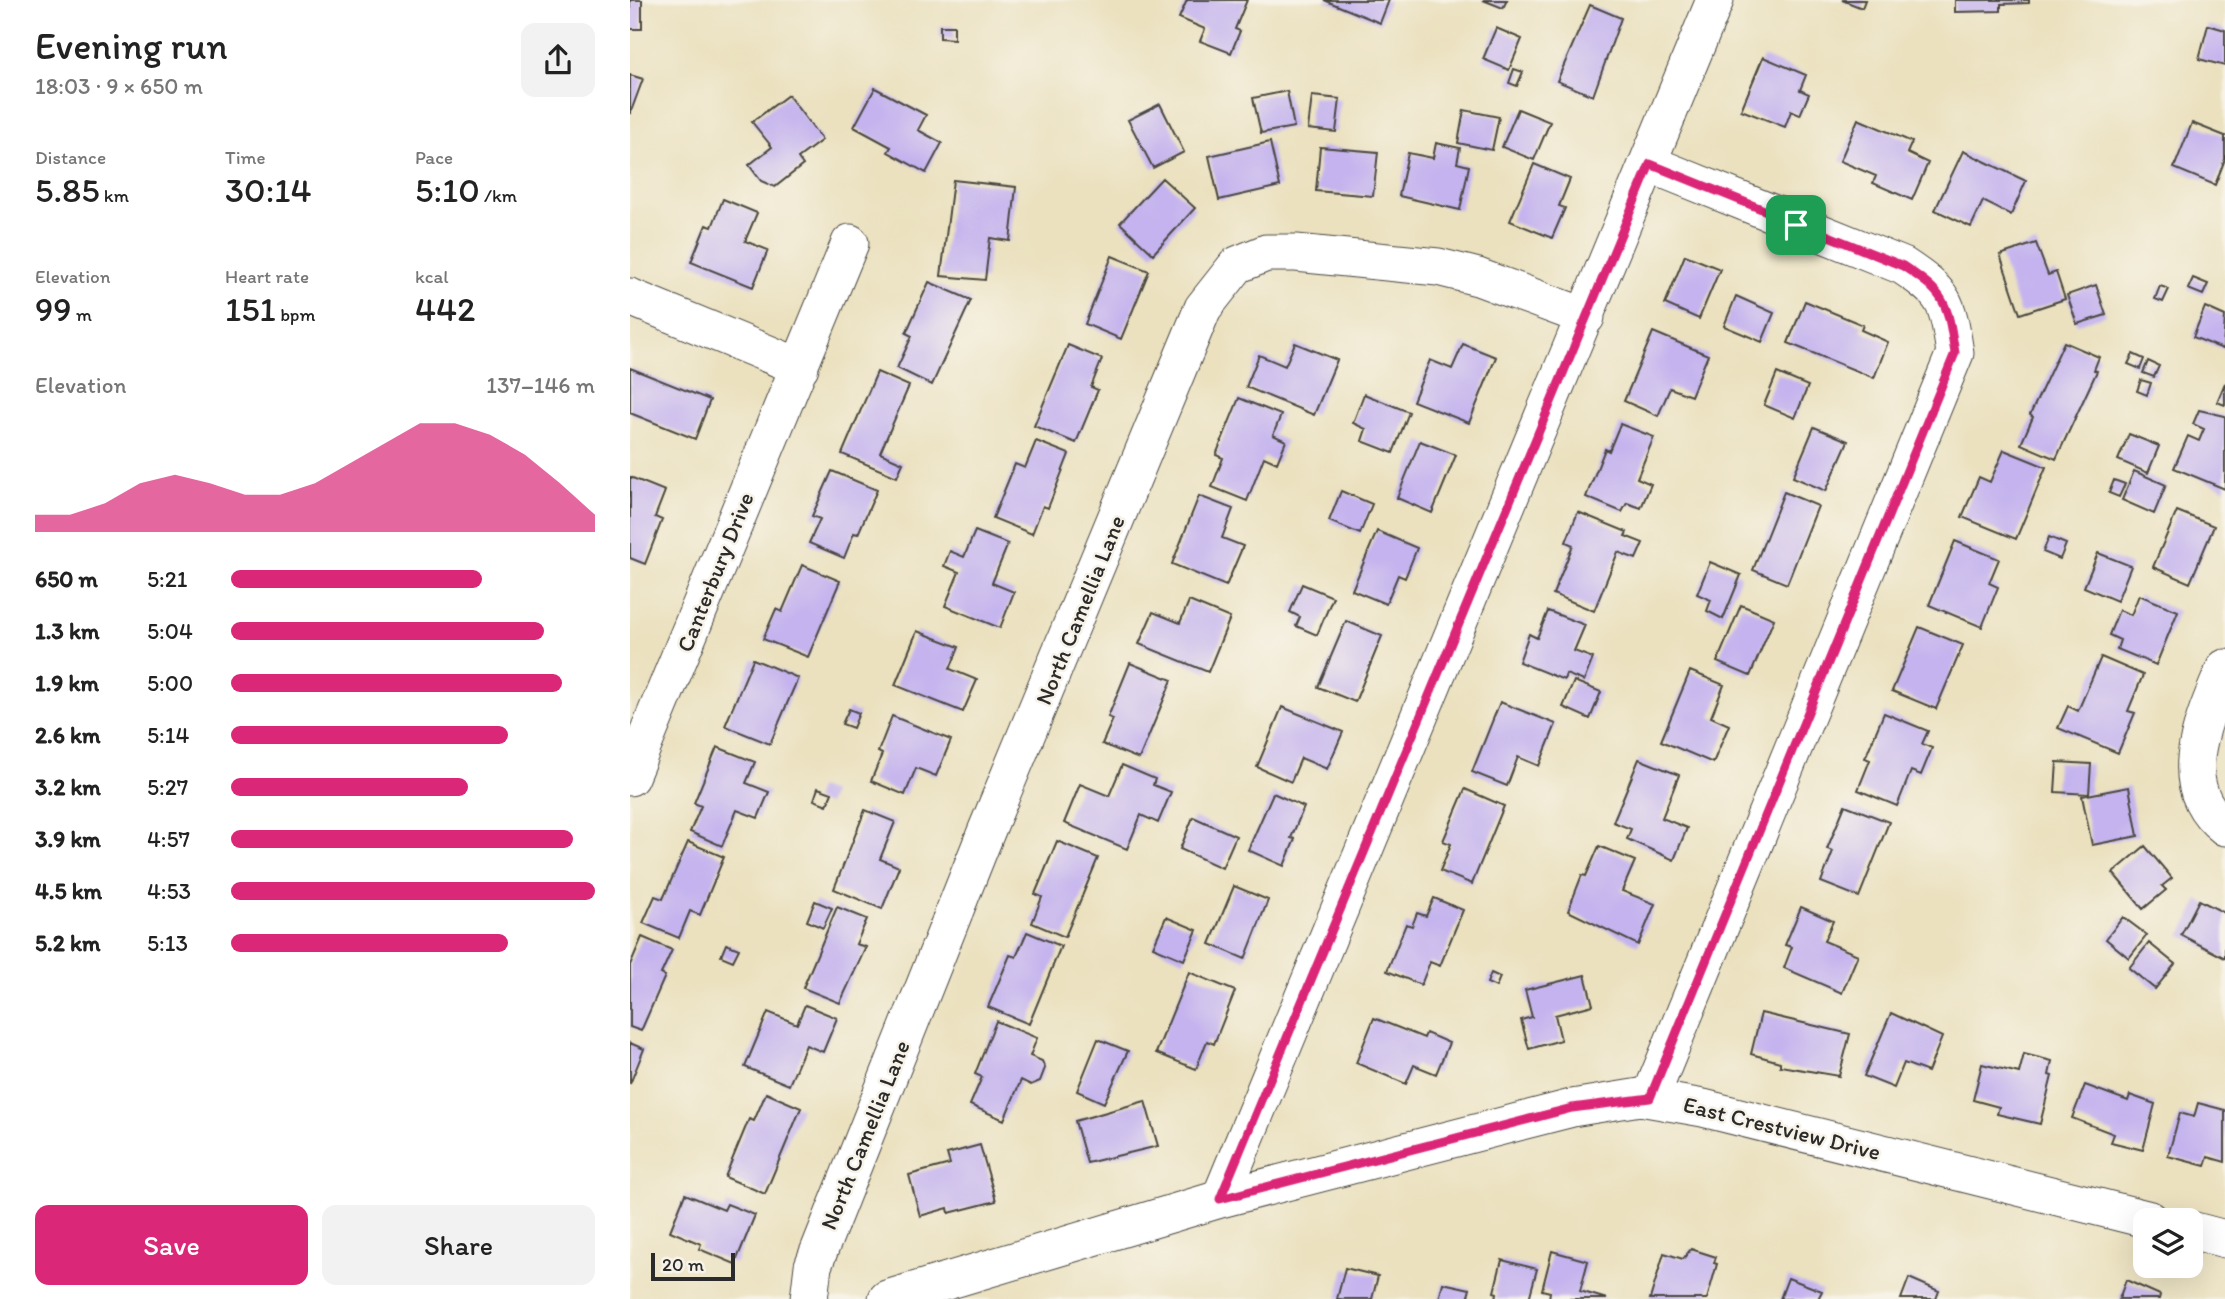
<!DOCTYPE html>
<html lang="en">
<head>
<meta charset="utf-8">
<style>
	:root { --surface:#fff; --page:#f2f2f2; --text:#222; --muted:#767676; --accent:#db2777 }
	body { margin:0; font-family:Itim,sans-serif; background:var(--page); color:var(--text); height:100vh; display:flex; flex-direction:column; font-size:26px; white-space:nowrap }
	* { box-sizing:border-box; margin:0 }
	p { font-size:23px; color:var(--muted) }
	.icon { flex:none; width:38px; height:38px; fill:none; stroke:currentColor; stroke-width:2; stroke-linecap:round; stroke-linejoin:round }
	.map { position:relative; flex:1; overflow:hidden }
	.side { display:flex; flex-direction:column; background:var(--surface); width:630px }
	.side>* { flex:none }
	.fabs { position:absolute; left:1503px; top:1208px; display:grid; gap:14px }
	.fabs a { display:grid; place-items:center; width:70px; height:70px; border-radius:14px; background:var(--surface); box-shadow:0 7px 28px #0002; font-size:35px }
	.scale { position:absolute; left:21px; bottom:18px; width:84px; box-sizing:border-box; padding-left:7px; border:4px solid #2b2b2b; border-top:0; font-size:19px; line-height:24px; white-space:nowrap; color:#2b2b2b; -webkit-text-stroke:5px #f7f3e8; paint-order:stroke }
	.pin { position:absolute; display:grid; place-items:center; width:60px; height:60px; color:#fff; margin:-30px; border-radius:14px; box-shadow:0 4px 10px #0006 }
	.round { display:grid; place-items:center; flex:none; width:74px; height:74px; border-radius:14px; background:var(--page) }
	.headline { display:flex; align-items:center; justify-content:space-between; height:119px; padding:0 35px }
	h1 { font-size:38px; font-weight:600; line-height:52px }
	.stats { display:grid; grid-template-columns:repeat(3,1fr); gap:10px; height:119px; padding:7px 35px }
	.stats div { display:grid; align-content:center }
	.stats b { font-size:35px; font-weight:600 }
	.stats small { font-size:19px; font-weight:400 }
	.stats p { font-size:19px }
	.chart { height:196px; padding:14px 35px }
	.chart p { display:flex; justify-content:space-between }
	.chart svg { width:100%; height:126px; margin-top:7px; fill:var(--accent); opacity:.7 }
	.action { display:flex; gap:14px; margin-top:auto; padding:14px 35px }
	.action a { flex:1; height:80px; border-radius:14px; background:var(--accent); color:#fff; font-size:28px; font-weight:600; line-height:80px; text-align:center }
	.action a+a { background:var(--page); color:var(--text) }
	ul { padding:0 35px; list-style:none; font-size:23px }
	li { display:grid; grid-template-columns:112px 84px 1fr; align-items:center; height:52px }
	li i { height:18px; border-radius:9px; background:var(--accent) }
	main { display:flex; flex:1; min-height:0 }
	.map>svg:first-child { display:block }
	.building { fill:#c4b3ee }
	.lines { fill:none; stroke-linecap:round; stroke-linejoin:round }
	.minor-casing { stroke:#484641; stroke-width:39 }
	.minor { stroke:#fff; stroke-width:37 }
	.route-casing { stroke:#fff; stroke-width:14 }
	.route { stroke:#db2777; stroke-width:9 }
	.labels { text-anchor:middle; stroke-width:5; stroke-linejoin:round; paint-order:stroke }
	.street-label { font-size:23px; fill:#2b2b2b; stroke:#f7f3e8 }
</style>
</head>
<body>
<main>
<section class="side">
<div class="headline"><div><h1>Evening run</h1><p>18:03 · 9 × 650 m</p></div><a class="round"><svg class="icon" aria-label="share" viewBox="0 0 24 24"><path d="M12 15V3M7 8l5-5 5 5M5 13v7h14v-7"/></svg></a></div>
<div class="stats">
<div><p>Distance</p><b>5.85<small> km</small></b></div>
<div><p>Time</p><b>30:14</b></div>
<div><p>Pace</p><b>5:10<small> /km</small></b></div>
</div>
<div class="stats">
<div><p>Elevation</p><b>99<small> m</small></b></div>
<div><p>Heart rate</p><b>151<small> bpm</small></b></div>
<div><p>kcal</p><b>442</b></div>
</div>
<div class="chart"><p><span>Elevation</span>137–146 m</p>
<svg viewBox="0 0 160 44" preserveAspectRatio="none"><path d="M0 44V38L10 38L20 34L30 27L40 24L50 27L60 31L70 31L80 27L90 20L100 13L110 6L120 6L130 10L140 17L150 27L160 38V44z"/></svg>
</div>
<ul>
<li><b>650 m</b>5:21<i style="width:69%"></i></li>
<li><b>1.3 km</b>5:04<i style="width:86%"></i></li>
<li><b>1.9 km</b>5:00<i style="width:91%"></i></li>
<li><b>2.6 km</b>5:14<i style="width:76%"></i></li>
<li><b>3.2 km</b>5:27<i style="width:65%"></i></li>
<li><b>3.9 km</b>4:57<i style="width:94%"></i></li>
<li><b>4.5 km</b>4:53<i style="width:100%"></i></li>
<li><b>5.2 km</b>5:13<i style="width:76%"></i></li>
</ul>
<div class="action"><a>Save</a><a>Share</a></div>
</section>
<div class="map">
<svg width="1595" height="1299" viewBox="0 0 1595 1299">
	<rect width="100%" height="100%" fill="#f7f3e8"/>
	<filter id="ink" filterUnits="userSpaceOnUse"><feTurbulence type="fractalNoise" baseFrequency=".0143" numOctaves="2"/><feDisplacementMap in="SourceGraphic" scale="14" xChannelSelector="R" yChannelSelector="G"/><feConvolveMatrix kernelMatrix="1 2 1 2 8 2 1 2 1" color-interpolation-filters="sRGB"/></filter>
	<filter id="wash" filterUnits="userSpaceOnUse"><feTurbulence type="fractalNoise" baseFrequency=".00686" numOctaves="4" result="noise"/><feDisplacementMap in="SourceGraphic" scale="28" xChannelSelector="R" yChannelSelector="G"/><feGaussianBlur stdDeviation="1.57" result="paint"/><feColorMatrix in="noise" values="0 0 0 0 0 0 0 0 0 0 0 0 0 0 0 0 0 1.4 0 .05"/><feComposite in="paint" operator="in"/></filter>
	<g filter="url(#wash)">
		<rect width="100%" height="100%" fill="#ebe1bf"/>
		<g id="blocks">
			<path class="building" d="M0 0H12V29H0Z
				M557 0H617L605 29 610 31 601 53 570 41 575 29 549 18Z
				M694 0H759L750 23Z
				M853 0H877L873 8Z
				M1212 0H1235L1232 8Z
				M1325 0H1399V3L1371 4V11L1325 12Z
				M960 5 991 18 963 96 927 81Z
				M1578 25 1595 30V66L1569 59Z
				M310 26H324V39L310 38Z
				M866 28 892 39 879 70 853 59Z
				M1133 57 1176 75 1170 90 1179 94 1170 115 1161 111 1155 127 1111 110Z
				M884 69 893 72 887 86 879 83Z
				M0 75 13 79 0 114Z
				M245 88 296 115 288 130 312 143 296 173 258 152 261 147 224 127Z
				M657 91 664 127 631 133 623 98Z
				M158 95 192 140 168 158 173 165 145 187 131 181 119 165 142 147 122 122Z
				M682 96 710 99 706 132 678 129Z
				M530 104 554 152 523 168 498 120Z
				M888 109 920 122 904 160 872 147Z
				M834 110 869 117 862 150 828 143Z
				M1228 119 1282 142 1277 153 1298 163 1282 200 1243 183 1246 176 1210 161Z
				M1562 123 1595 136V159L1585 185 1544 168Z
				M640 142 650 186 589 200 579 156Z
				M806 143 830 148 827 163 839 166 830 210 769 196 778 153 803 158Z
				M690 147 748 152 743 196 686 191Z
				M1333 151 1396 181 1381 215 1353 201 1341 227 1305 210Z
				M904 164 940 179 929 206 935 208 922 238 880 221Z
				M532 178 565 208 523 254 490 223Z
				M323 180 386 187 380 241 360 238 355 280 311 276Z
				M93 199 127 213 115 241 138 250 123 287 61 262 76 225 82 227Z
				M1406 243 1418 275 1426 272 1435 299 1390 314 1370 255Z
				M1055 255 1090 269 1069 319 1035 304Z
				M482 256 519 271 491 339 455 324Z
				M1563 278 1578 284 1573 295 1558 289Z
				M299 282 341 300 302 385 267 368 282 336 276 333Z
				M1466 285 1476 315 1447 324 1437 295Z
				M1530 286 1539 289 1533 302 1525 299Z
				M1106 296 1144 313 1132 342 1094 326Z
				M1175 301 1233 325 1231 330 1258 342 1244 378 1158 343Z
				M1575 307 1595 316 1593 349 1563 337Z
				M1023 332 1078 355 1061 396 1040 388 1028 416 994 401Z
				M1434 342 1469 357 1464 370 1467 371 1426 459 1391 444 1403 417 1400 415Z
				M665 343 707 360 684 415 616 387 629 355 655 366Z
				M833 344 866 357 839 423 783 401 800 360 822 369Z
				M438 345 472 359 461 387 468 390 446 443 404 426Z
				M1503 354 1514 359 1510 369 1498 364Z
				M1518 361 1529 366 1524 377 1513 373Z
				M0 368 80 400 65 439 0 413Z
				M247 372 279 386 250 453 273 463 267 477 212 454Z
				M1147 373 1178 386 1165 418 1134 405Z
				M1511 380 1521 383 1517 395 1507 391Z
				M1595 383V405L1587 402Z
				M734 394 779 412 763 453 732 441 736 429 723 423Z
				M609 398 651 415 643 435 656 441 647 463 634 457 617 501 582 487 593 458 586 455Z
				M1569 410 1595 416V489L1544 468 1558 436 1569 441 1574 429 1563 424Z
				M990 424 1024 437 1007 478 1021 484 1011 508 997 503 992 512 956 497 975 449 979 451Z
				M1184 427 1218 441 1196 491 1163 477Z
				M1499 434 1529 446 1518 473 1488 460Z
				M406 441 439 454 418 508 413 506 402 534 363 518 385 464 395 468Z
				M790 441 826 455 802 513 767 498Z
				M1374 450 1416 467 1386 539 1332 517 1349 477 1360 482Z
				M202 471 247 490 228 534 224 533 214 558 179 543 190 519 182 516Z
				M1504 471 1536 485 1524 514 1492 500Z
				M0 477 35 491 25 517 32 520 15 564 0 558Z
				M1484 480 1495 484 1489 497 1479 493Z
				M711 491 742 504 730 534 699 521Z
				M1154 492 1188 506 1157 584 1123 570Z
				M569 496 603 509 592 538 613 546 596 586 542 564Z
				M1547 511 1584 526 1560 583 1523 567Z
				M948 512 997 532 995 536 1013 543 1006 559 988 552 964 611 923 594 943 545 936 542Z
				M345 531 378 544 362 583 384 592 370 628 315 606 329 572 314 566 320 551 334 557Z
				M747 531 787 548 775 578 768 575 756 604 722 590Z
				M1419 537 1436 544 1430 559 1413 552Z
				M1325 541 1369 559 1359 583 1368 587 1352 627 1299 605Z
				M1468 553 1501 566 1487 601 1454 587Z
				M1080 562 1111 575 1093 619 1077 611 1081 600 1067 594Z
				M172 565 210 581 178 657 133 639 146 609 152 612Z
				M672 584 703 597 687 635 666 626 670 617 660 612Z
				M1509 595 1548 611 1526 665 1487 649 1490 640 1479 635 1489 610 1501 615Z
				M559 601 600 618 578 672 509 644 523 612 550 623Z
				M1111 605 1144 619 1120 676 1087 662Z
				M918 611 955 625 944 651 963 658 954 681 936 674 934 680 889 662 899 634 907 638Z
				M716 621 752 636 725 702 688 687Z
				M1289 627 1333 645 1306 709 1262 691Z
				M287 631 329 647 320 669 347 680 333 712 265 685Z
				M1471 657 1513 675 1498 711 1505 713 1488 753 1428 728 1438 706 1448 711Z
				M123 659 168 678 140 744 95 726Z
				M500 663 542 680 509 759 472 744 483 719 478 717Z
				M1060 671 1094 685 1081 717 1099 725 1083 763 1031 741Z
				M944 681 971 692 960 719 933 707Z
				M870 702 926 724 909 766 888 757 877 786 842 772Z
				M652 707 713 732 697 769 671 758 661 782 627 767Z
				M219 709 229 713 223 728 212 724Z
				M1254 713 1298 731 1292 744 1302 748 1291 775 1281 771 1267 806 1228 790 1240 760 1235 758Z
				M262 716 321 740 306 776 286 768 275 795 241 781 252 754 248 752Z
				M87 747 125 762 116 783 139 792 128 818 107 810 92 846 60 832 71 806 64 803Z
				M1009 759 1049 775 1032 818 1057 828 1044 860 997 839 1001 829 983 822Z
				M1427 762 1461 764 1459 794 1425 792Z
				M492 765 525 779 523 785 541 792 528 823 511 815 497 849 434 823 450 784 479 796Z
				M1499 787 1508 836 1462 845 1452 796Z
				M188 788 202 793 197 805 184 800Z
				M835 789 874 806 842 884 810 871 821 844 813 841Z
				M643 793 674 807 661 838 665 839 654 866 618 850Z
				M1215 805 1259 822 1229 897 1191 882 1203 851 1197 849Z
				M235 810 265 822 250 859 269 867 252 909 204 889Z
				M563 817 606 836 592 868 550 849Z
				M427 841 468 858 435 937 402 923 412 897 405 894Z
				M58 842 94 857 70 915 60 911 49 938 13 923 25 896 33 899Z
				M969 846 1005 861 992 891 1025 904 1008 945 938 911 952 875 956 876Z
				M1515 846 1542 878 1532 886 1536 890 1513 909 1483 873Z
				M604 886 638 900 615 959 580 944Z
				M804 898 833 910 810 966 800 962 791 985 757 971 776 924 782 926 787 913 796 916Z
				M1569 900 1595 913V958L1551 935Z
				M185 901 202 908 193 928 177 921Z
				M207 907 237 919 226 944 236 947 210 1003 173 988Z
				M1171 907 1203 921 1194 941 1228 955 1212 993 1154 968 1162 947 1155 945Z
				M536 917 567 930 554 960 523 947Z
				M1493 917 1517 935 1499 958 1476 939Z
				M397 932 431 946 399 1024 358 1007 380 955 386 957Z
				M12 937 42 950 31 974 35 976 11 1031 0 1027V965Z
				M1519 943 1545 964 1525 989 1499 968Z
				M96 944 109 949 103 961 91 956Z
				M559 972 605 991 584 1044 577 1041 566 1069 526 1053Z
				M861 973 870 977 866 987 857 983Z
				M955 975 963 1005 925 1015 931 1040 899 1049 891 1020 902 1017 895 990Z
				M175 1005 207 1018 193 1052 176 1045 159 1085 115 1067 138 1012 167 1024Z
				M1131 1013 1220 1034 1209 1076 1150 1066V1062L1121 1054Z
				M1261 1013 1312 1037 1298 1072 1274 1063 1264 1088 1234 1076Z
				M744 1018 794 1038 796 1033 819 1043 806 1074 784 1065 776 1084 726 1063Z
				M366 1021 407 1038 400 1056 412 1061 415 1068 410 1081 401 1085 391 1080 374 1120 340 1105 352 1077 345 1074Z
				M468 1039 498 1051 474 1103 447 1091Z
				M0 1043 14 1049 0 1084Z
				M1394 1054 1422 1061 1419 1075 1422 1076 1410 1124 1367 1114 1369 1107 1343 1100 1352 1064 1389 1073Z
				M1455 1085 1498 1101 1500 1095 1525 1104 1513 1150 1481 1142 1484 1134 1442 1118Z
				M136 1093 171 1108 135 1194 95 1177 119 1119 124 1121Z
				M515 1101 528 1146 457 1163 445 1121Z
				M1568 1103 1595 1110V1162L1578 1157 1575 1166 1538 1156 1550 1113 1564 1117Z
				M350 1145 366 1201 319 1213 318 1208 290 1216 279 1175 320 1164 317 1154Z
				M55 1194 94 1210 97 1204 125 1215 105 1264 69 1249 71 1244 40 1231Z
				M1061 1249 1086 1257 1084 1263 1087 1264 1077 1299H1020L1034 1253 1053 1259Z
				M922 1251 958 1261 950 1291 977 1299H919L920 1292 912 1290Z
				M872 1260 907 1269 899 1299H866L867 1293 864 1292Z
				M715 1268 748 1276 742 1299H707Z
				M1158 1278 1192 1291 1188 1299H1150Z
				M1279 1278 1309 1291 1306 1299H1271Z
				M1496 1280 1530 1295 1529 1299H1489Z
				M813 1283 840 1289 837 1299H809Z"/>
		</g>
	</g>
	<g filter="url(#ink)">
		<use href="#blocks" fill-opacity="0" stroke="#484641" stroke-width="2"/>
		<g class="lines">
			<g class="minor-casing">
				<path id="minor" d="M1020 164 1273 266C1317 295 1317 302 1325 353L1020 1098
					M0 297 170 367
					M1595 668C1574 719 1541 785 1595 827
					M0 777 220 243
					M590 1199 1085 0
					M1561 1230 1595 1239
					M179 1299 183 1266 356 832 573 308 607 265 636 253H666L808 267 848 277 956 317
					M257 1299 590 1199 942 1108 1010 1097 1073 1108 1520 1220"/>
			</g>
			<use href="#minor" class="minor"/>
		</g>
	</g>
	<g class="lines" filter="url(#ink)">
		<g class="route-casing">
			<path id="route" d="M1020 164 1273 266C1317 295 1317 302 1325 353L1033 1066 1020 1098 942 1108 590 1199Z"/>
		</g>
		<use href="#route" class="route"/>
	</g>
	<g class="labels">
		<g class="street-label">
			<text transform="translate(85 572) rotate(-68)" y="8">Canterbury Drive</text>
			<text transform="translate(450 610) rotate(-68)" y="8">North Camellia Lane</text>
			<text transform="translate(1152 1128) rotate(14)" y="8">East Crestview Drive</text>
			<text transform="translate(235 1135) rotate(-68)" y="8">North Camellia Lane</text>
		</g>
	</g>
</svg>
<div class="fabs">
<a><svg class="icon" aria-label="layers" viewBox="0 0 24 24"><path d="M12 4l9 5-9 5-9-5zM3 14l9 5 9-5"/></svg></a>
</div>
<div class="scale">20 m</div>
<div class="pin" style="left:1166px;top:225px;background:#1e9e55"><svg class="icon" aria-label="arrive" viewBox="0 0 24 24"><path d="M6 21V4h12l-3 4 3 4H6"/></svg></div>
</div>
</main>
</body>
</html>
